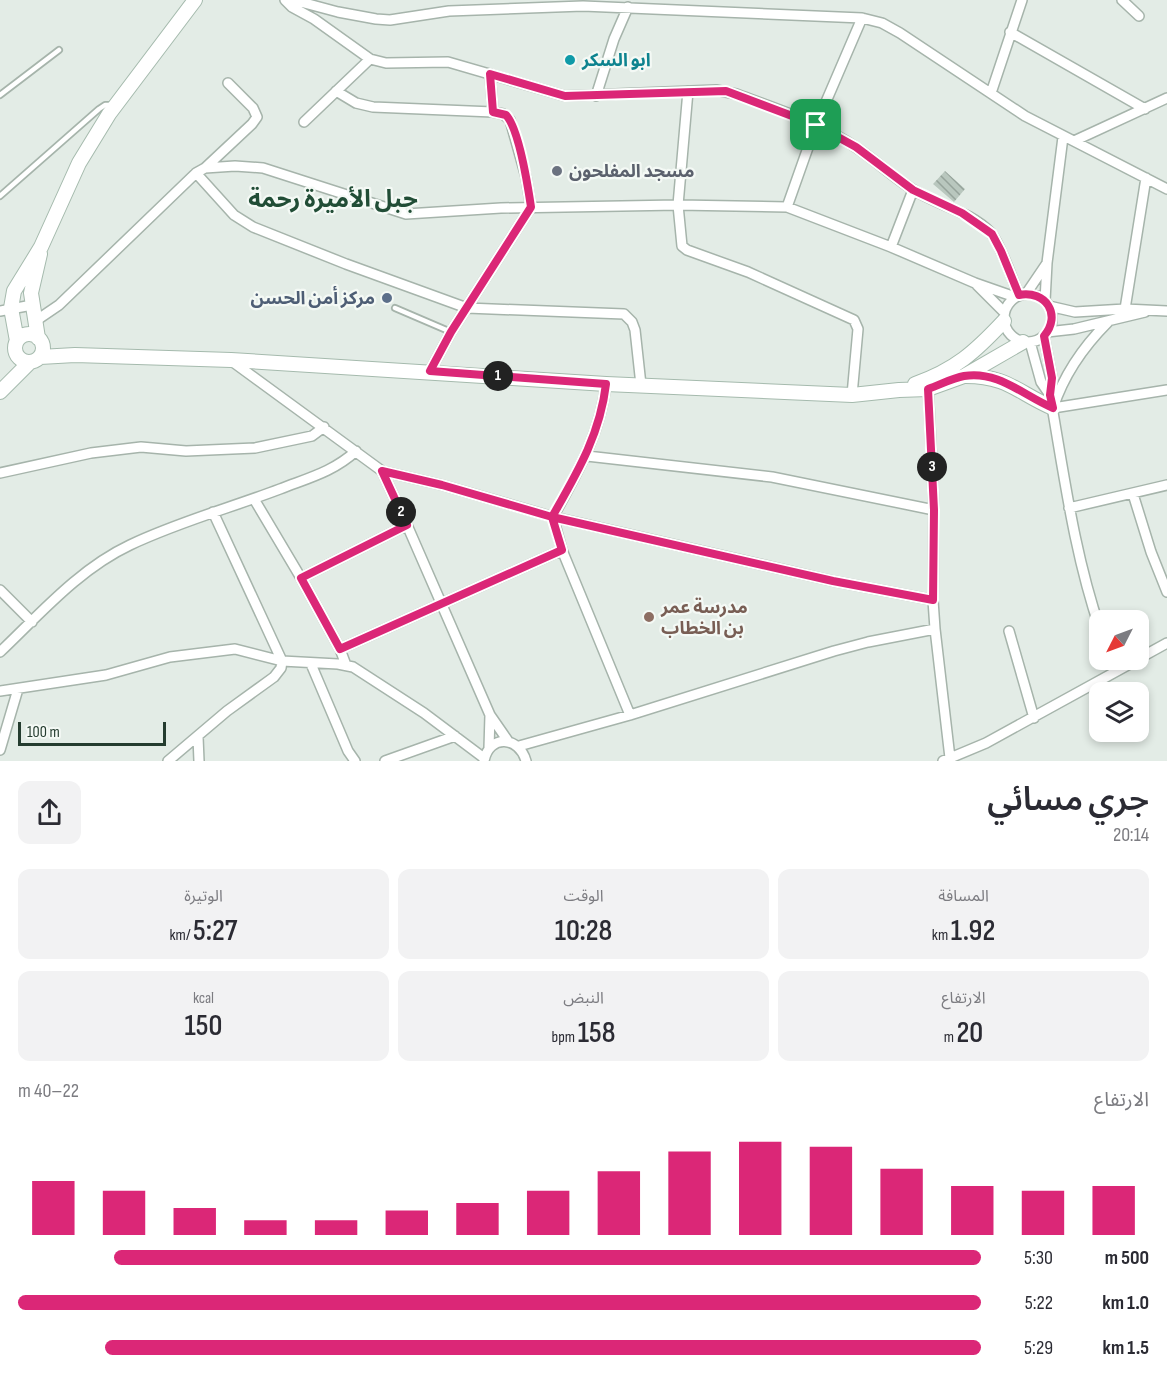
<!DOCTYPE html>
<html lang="ar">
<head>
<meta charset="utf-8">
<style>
	:root { --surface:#fff; --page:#f2f2f3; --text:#2b2b33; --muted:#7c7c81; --accent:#db2777 }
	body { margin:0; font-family:"Sofia Sans Condensed","Noto Sans Arabic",sans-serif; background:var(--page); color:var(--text); direction:rtl; height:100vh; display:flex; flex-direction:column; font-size:22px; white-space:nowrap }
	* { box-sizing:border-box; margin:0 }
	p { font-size:20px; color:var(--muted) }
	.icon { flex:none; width:33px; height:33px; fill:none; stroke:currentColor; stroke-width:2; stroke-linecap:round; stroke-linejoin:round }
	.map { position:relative; height:761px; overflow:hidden; direction:ltr }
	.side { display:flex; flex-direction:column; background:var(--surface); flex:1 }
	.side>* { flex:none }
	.needle { width:39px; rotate:228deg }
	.fabs { position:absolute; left:1089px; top:610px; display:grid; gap:12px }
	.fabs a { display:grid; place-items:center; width:60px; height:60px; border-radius:12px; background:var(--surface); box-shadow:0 3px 9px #0003; font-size:30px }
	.scale { position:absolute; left:18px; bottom:15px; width:148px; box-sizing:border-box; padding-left:6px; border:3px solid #243c2f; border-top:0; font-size:16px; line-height:21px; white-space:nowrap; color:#243c2f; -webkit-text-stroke:4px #f4f9f5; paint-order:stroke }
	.pin { position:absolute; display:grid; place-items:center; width:51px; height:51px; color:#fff; margin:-26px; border-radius:12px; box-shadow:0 3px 9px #0006 }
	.km { position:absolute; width:30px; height:30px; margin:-15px; border-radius:50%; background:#222; color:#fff; font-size:16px; line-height:30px; text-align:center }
	.round { display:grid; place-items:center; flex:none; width:63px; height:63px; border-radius:12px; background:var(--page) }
	.summary { display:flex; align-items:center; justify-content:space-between; height:102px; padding:0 18px }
	h1 { font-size:33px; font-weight:600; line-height:45px }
	.stats { display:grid; grid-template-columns:repeat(3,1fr); gap:9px; height:102px; padding:6px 18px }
	.stats div { display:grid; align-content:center; border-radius:12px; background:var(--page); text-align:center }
	.stats b { font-size:30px; font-weight:600 }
	.stats small { font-size:16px; font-weight:400 }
	.stats p { font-size:16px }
	.chart { height:168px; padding:12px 18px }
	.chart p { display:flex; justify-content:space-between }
	.chart svg { width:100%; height:108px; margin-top:6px; stroke:var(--accent); stroke-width:6 }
	ul { padding:0 18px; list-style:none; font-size:20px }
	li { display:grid; grid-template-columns:96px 72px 1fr; align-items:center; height:45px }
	li i { height:15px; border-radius:8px; background:var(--accent) }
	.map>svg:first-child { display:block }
	.building { fill:url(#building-back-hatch) }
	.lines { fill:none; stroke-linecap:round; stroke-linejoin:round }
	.lane-casing { stroke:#a6b4ab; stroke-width:8 }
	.street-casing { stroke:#a6b4ab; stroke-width:12 }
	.secondary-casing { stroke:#a5baad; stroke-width:16 }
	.lane { stroke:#fff; stroke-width:4.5 }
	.street { stroke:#fff; stroke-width:9 }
	.secondary { stroke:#fff; stroke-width:14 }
	.route-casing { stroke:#fff; stroke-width:12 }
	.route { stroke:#db2777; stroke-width:8 }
	.culture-dot { fill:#0f9aa8; stroke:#f4f9f5; stroke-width:2 }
	.worship-dot { fill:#6b7280; stroke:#f4f9f5; stroke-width:2 }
	.service-dot { fill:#5c6f8a; stroke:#f4f9f5; stroke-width:2 }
	.education-dot { fill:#8d6e63; stroke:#f4f9f5; stroke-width:2 }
	.labels { text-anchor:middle; stroke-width:4.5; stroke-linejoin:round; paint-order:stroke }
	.culture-label { font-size:18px; font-weight:bold; fill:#0d838f; stroke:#f4f9f5; text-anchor:start }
	.worship-label { font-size:18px; font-weight:bold; fill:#5b616d; stroke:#f4f9f5; text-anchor:start }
	.service-label { font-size:18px; font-weight:bold; fill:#4e5e75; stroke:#f4f9f5; text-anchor:end }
	.education-label { font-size:18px; font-weight:bold; fill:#785e54; stroke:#f4f9f5; text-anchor:start }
	.district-label { font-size:24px; font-weight:bold; fill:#214d36; stroke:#f4f9f5 }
</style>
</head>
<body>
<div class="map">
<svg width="1167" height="761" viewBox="0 0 1167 761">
	<defs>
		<pattern id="building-back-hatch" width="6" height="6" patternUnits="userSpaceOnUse" patternTransform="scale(1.5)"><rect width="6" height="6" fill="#b9c7be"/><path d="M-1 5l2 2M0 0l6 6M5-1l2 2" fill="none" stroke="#96a39b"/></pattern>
	</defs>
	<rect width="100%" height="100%" fill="#e3ece6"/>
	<path class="building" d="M945 171 965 189 954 202 933 184Z"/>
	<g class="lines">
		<g class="lane-casing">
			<path id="lane" d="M0 95 59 50
				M0 196 99 109 105 105H113
				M395 308 451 332"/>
		</g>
		<g class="street-casing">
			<path id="street" d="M285 0 292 7 314 19 370 59 386 63 448 62 565 96 716 90 736 94C777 109 820 123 857 148 876 161 892 176 912 189 937 205 970 211 991 233 1001 245 1012 279 1019 295
				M293 0 338 12 376 19 390 20 449 11 583 6 862 18 882 23 900 33 1025 116 1167 189
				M1122 0 1139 16
				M1010 32 1145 109
				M336 91 356 103 373 107 493 112
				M688 91 678 205 682 246 687 250 748 272 854 320 858 329 852 395
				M991 93 1022 0
				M596 96 614 39 628 7
				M304 122 370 59
				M1074 141 1167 98
				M205 168 252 124 257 117 253 108 228 83
				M196 173 234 215 253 227 346 264 467 308 624 314 632 322 635 330 641 385
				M787 207 816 125 862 18
				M891 247 913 190
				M977 285 1004 312
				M1004 318a24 24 0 1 1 48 0a24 24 0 1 1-48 0Z
				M1026 294 1047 263
				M1045 301 1047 263 1063 137
				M1049 306 1075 312 1125 309 1167 311
				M1125 309 1146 178
				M0 311 32 305
				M34 322 59 305 196 173 205 168 235 166 263 168 406 214 501 208 678 205 787 207 891 247 975 283 1015 297
				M1108 322C1083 347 1064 374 1053 408L1167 390
				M1047 332 1074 329 1145 312
				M1044 336 1052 378 1050 395C1064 474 1074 553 1100 629
				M1030 342 1041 382 1050 395
				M233 362 382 471 407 525 490 715 508 741
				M430 371 451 332 531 207 526 177 510 120 503 114 493 112 490 74
				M606 384C600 435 577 473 553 517L562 550 630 715
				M928 385 934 510 933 600 935 629
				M587 456 772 477 934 510
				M382 471 442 485 553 517 833 581 933 600
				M0 473 91 453 141 447 186 451 255 448 312 436 324 427
				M1133 494 1151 552 1167 592
				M254 499 301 578 340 649 346 665
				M1069 508 1167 485
				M301 578 407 525
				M0 590 32 622
				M1009 631 1034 718
				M340 649 562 550
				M0 652C40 614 79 569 130 545 178 522 230 508 280 489 308 478 333 472 356 451
				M1138 659 1167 643
				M311 664 348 751 355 761
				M0 691 106 675 170 657 235 649 282 661 338 664 353 667 424 713 484 758
				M198 737 199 761
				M519 746 630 715 834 651 868 642 935 629 950 758 951 761
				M489 748 490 715
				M0 750 18 689
				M168 761 227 711 274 677 281 668 282 661 213 512
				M385 761 455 736
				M484 761C489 734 519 736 526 761
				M943 761 986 743 1137 660"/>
		</g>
		<g class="secondary-casing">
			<path id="secondary" d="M15 348a14 14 0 1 1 28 0a14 14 0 1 1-28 0Z
				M38 338 31 293 40 254
				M17 341 11 308 14 291 41 247 79 163 109 114 195 0
				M40 357 75 355 231 360 606 384 852 395 899 390 928 389 964 376 1023 342
				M966 376C1008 376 1018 393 1053 408
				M915 384C955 370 975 352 1004 321
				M0 392 30 362"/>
		</g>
		<use href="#lane" class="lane"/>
		<use href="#street" class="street"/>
		<use href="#secondary" class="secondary"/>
	</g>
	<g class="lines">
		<g class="route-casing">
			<path id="route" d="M816 125 726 91 565 96 490 74 493 112 506 115C519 129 528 187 531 207L451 332 430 371 606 384C600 435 577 473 552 517L562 550 340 649 301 578 407 525 382 471 442 485 552 517 833 581 933 600 934 510 928 389C940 385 952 378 964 376 998 370 1024 396 1053 408L1050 395 1052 378 1044 336C1062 315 1046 290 1019 295L1001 251 992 234 985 229 962 213 913 190 856 147 816 125"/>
		</g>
		<use href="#route" class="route"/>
	</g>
	<circle class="culture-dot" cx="570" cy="60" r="6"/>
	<circle class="worship-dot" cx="557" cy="171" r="6"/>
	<circle class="service-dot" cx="387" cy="298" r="6"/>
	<circle class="education-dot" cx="649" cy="617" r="6"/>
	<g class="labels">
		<g class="culture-label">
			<text x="582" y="66">ابو السكر</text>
		</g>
		<g class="worship-label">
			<text x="569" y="177">مسجد المفلحون</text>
		</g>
		<g class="service-label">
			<text x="375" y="304">مركز أمن الحسن</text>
		</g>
		<g class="education-label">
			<text x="661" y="613">مدرسة عمر<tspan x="661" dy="21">بن الخطاب</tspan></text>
		</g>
		<g class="district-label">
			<text x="333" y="207">جبل الأميرة رحمة</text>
		</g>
	</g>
</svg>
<div class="fabs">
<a><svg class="needle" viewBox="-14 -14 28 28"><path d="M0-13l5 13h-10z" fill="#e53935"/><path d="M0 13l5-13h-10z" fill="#7c7c81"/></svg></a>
<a><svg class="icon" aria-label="layers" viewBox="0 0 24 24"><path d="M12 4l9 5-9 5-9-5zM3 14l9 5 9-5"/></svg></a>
</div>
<div class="scale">100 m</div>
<div class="pin" style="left:816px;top:125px;background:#1e9e55"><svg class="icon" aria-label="arrive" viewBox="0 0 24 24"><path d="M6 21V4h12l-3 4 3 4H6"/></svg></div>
<b class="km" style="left:498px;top:376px">1</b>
<b class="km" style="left:401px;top:512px">2</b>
<b class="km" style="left:932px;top:467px">3</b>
</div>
<section class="side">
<div class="summary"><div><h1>جري مسائي</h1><p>20:14</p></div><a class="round"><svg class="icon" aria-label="share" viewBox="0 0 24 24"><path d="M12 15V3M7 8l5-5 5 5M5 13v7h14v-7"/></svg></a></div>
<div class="stats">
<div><p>المسافة</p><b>1.92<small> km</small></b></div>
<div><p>الوقت</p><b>10:28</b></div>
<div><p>الوتيرة</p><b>5:27<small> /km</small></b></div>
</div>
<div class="stats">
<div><p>الارتفاع</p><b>20<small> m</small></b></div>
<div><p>النبض</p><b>158<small> bpm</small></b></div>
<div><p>kcal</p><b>150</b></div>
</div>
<div class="chart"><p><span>الارتفاع</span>22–40 m</p>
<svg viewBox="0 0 160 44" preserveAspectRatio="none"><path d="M5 44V22M15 44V26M25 44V33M35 44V38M45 44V38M55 44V34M65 44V31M75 44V26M85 44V18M95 44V10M105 44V6M115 44V8M125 44V17M135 44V24M145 44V26M155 44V24"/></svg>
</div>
<ul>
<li><b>500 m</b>5:30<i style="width:90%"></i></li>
<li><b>1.0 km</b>5:22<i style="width:100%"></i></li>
<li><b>1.5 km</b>5:29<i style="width:91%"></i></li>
</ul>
</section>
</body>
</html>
